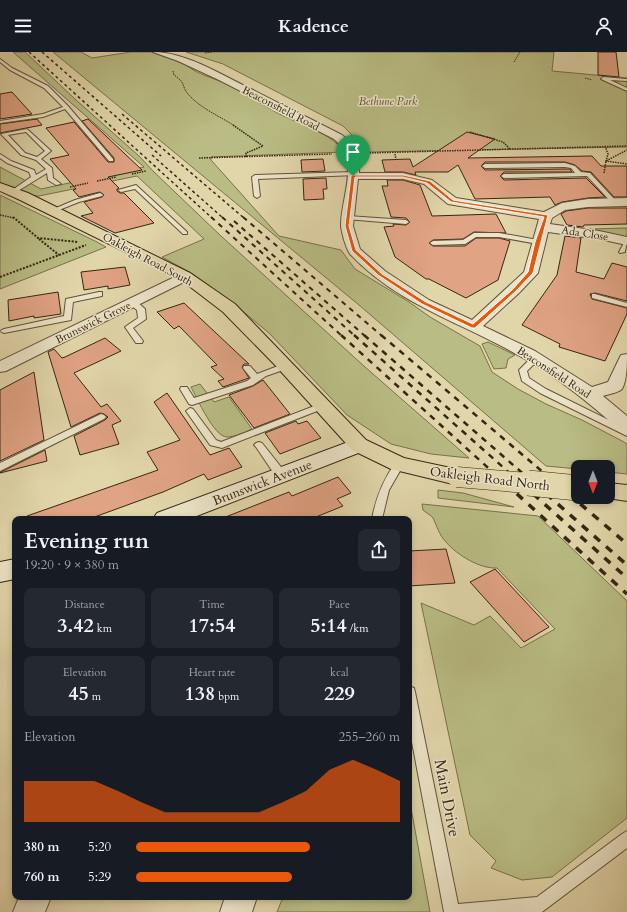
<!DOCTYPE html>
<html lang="en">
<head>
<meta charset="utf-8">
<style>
	:root { --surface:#171b24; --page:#242831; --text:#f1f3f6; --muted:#9ea1a6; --accent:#ea580c }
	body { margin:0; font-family:Cardo,serif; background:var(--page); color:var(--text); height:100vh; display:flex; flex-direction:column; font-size:15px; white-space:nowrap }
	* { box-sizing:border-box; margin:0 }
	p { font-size:13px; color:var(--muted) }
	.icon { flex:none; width:22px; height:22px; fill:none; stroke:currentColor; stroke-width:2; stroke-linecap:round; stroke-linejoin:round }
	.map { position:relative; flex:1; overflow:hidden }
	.panel { position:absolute; left:12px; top:464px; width:400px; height:384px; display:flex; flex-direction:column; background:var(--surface); border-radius:8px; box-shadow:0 2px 6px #0003 }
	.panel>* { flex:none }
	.needle { width:26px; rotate:180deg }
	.controls { position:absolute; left:571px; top:408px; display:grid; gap:8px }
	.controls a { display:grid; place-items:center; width:44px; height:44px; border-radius:8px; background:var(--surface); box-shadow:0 2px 6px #0003; font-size:20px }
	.pin { position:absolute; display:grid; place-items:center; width:34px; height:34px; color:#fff; margin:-41px -17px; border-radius:50% 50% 50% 0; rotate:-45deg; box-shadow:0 0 4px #0007 }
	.pin .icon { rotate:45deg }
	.round { display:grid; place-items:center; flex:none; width:42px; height:42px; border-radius:8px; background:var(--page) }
	.overview { display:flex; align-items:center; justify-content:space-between; height:68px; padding:0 12px }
	h1 { font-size:22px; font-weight:700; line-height:30px }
	.stats { display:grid; grid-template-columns:repeat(3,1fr); gap:6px; height:68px; padding:4px 12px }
	.stats div { display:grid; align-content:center; border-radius:8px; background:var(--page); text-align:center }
	.stats b { font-size:20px; font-weight:700 }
	.stats small { font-size:11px; font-weight:400 }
	.stats p { font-size:11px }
	.chart { height:112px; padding:8px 12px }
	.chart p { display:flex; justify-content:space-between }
	.chart svg { width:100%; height:72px; margin-top:4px; fill:var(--accent); opacity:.7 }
	ul { padding:0 12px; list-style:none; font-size:13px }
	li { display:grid; grid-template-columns:64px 48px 1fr; align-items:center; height:30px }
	li i { height:10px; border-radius:5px; background:var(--accent) }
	header { display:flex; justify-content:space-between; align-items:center; height:52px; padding:0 12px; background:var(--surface); font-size:18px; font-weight:700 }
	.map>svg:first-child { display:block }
	.green { fill:#b9bc84; stroke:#78714c }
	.building { fill:#e0a384; stroke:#362613 }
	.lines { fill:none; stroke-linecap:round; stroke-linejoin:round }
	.lane-casing { stroke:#615239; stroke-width:2 }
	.street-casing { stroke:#615239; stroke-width:2 }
	.secondary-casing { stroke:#362613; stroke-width:2 }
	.primary-casing { stroke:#362613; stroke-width:2 }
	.path-far2 { stroke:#362613; stroke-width:1; stroke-dasharray:1.5 1; stroke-linecap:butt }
	.path-far1 { stroke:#362613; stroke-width:1.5; stroke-dasharray:1.5 1; stroke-linecap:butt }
	.path { stroke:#362613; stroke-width:2; stroke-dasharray:2 1.5; stroke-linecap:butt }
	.lane { fill:#ece4c8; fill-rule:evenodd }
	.street { fill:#ece4c8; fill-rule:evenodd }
	.secondary { fill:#ece4c8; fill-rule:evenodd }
	.primary { fill:#e1d6aa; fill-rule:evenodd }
	.rail-far3 { stroke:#362613; stroke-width:1.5; stroke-dasharray:3 3; stroke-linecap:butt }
	.rail-far2 { stroke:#362613; stroke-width:2; stroke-dasharray:5 5; stroke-linecap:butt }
	.rail-far1 { stroke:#362613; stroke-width:2.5; stroke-dasharray:6 6; stroke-linecap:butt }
	.rail { stroke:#362613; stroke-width:3.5; stroke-dasharray:8 8; stroke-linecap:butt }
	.primary-bridge-far1-casing { stroke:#362613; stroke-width:21; stroke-linecap:butt }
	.primary-bridge-casing { stroke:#362613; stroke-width:26; stroke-linecap:butt }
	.primary-bridge-far1 { stroke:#e1d6aa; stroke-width:20 }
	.primary-bridge { stroke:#e1d6aa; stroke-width:25 }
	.route { fill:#ea580c; stroke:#fff; fill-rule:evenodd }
	.labels { text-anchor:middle; stroke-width:3; stroke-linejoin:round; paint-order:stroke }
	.far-park-label { font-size:11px; font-style:italic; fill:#574c2f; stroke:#ece4c8 }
	.far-street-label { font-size:11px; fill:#362613; stroke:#ece4c8 }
	.street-label { font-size:13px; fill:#362613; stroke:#ece4c8 }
	.near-street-label { font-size:16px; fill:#362613; stroke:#ece4c8 }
</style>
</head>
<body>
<header><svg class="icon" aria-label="menu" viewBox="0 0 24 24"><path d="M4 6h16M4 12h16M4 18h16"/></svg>Kadence<svg class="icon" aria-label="person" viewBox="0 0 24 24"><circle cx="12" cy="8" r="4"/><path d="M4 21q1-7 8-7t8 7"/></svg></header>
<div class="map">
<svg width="627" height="860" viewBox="0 0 627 860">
	<rect width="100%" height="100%" fill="#e1d6aa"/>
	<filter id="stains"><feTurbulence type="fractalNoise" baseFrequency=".005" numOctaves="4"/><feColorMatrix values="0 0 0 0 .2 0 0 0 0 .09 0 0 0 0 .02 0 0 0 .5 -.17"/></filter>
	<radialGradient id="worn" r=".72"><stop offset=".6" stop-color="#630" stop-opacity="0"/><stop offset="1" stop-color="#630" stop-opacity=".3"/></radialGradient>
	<path class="green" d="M13 0H25L75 47 139 104 154 120 221 184 365 315 469 406 431 402 391 392 347 363 269 281 228 247 193 222 162 205 204 187 137 124 39 144 25 143 0 132V115L41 137 144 115Z
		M53 0H81L92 6 131 0H151L185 12C197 23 215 26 229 33 245 40 259 51 274 59 296 72 329 78 344 100L211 105V108L279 184 341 198 355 217 409 250 430 265 480 294 492 320 518 337 546 352 582 368 624 390 627 392V422L608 420V415H578V417L546 414 359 253Z
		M186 0H554L552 19 627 26V95L369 100 343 74 223 12Z
		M0 143 95 189 106 195 0 237Z
		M627 176V185L589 177Z
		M488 290 515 303 508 307 506 316 494 317 482 292Z
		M200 332 214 350 229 345 252 377C245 380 235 385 227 385 214 385 197 346 191 335Z
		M438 438 463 441 514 455 438 446Z
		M422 452 538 464 627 549V766L552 825 522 828 491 816 496 809 470 783 421 551 474 573 490 564 521 596 555 577 497 516C480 517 457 503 446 490 439 483 437 474 433 466 431 463 426 461 423 458Z
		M409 745 430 860H277L283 845H409Z"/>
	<path class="building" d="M598 0H616L619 25 598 23Z
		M12 40 21 50 32 62 0 67V42Z
		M37 67 42 73 0 81V72Z
		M88 67 142 118 108 125 119 136 117 137V139L120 141H124L154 171 115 181 81 164 93 161 84 150 102 145 104 143 100 140 79 145 73 138 76 137 50 107 69 103 46 76 74 70 108 110H114V106L82 69Z
		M467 80 495 87 468 106 592 104 601 114H627V145H614L591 120 582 119 575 113 565 110H485L481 114 485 118 570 117 572 120H504L500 124 504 128 586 126 605 145 588 146 562 150 555 153 550 145 475 147 458 113 448 120H415L416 123 403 120H385L382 108 410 107 413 115Z
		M323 107 325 119 302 120 301 108Z
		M326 126 327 137H323L324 147 304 148 303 127Z
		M387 128H403L420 133 432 164 496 162 506 181 474 180 463 187 433 188 429 191 433 194H465L476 186H499L510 189 498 228 466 246 429 227H426L395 205 384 175 394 174 393 172 406 173 410 170 406 166 391 165 382 134H388Z
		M588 156H627V172L584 173 583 175 567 173 561 162 566 159Z
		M565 184 581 186 576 220 604 227 612 211 627 215V249L595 241 590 242 592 247 627 256V262L605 309 559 295 560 292 522 273 557 223Z
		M125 215 130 233 108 237V234L84 238 81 220Z
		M58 240 61 262 34 266V264L9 269 8 248Z
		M184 251 249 312H244L242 315 249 326 223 335 218 329 224 327 211 315 217 313 179 274 174 277 157 260Z
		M105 286 121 299 74 321 101 355 107 352 121 369 112 373 119 392 80 403 74 384 105 368 108 365 104 362 100 361 71 375 48 300 54 297 62 306 65 305Z
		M34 320 44 388 0 409V338Z
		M263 328 290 362 254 376 229 343 253 334Z
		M167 341 210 403 229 396 242 415 208 428 204 422 163 440 89 467H27V464L158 418 147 400 180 388 154 350Z
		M296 369 298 372 307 369 321 386 280 402 265 381Z
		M45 398 47 409 0 421 1 420Z
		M338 425 351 441 337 447 343 454 311 467H224L223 466 289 440 292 444Z
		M446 497 455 531 409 534V499Z
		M495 517 549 575 524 590 470 530Z"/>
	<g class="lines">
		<g class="lane-casing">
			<path id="lane" d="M0 7 12 16 48 34 68 54 113 107V109H109L65 57 43 65 0 71V69L43 62 63 55 44 36 10 18 0 10Z
				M603 25 627 27V29L610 28 627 36V39L601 27Z
				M27 77 51 99 41 107 52 116 53 126 61 132 56 133 48 128 47 121 13 142 10 140 11 139 31 125 29 120 7 111 0 106V102L11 109 34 118 36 123 46 117 36 108 21 103 1 82ZM26 80 45 99 37 105 25 101 8 83Z
				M565 111 575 114 581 120 590 121 617 150V152H613L587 124 504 126 501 124 504 122 575 121 571 116 565 115 485 116 482 114 485 112Z
				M354 120 357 122 356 123 258 127 260 144 257 146 254 144 252 125 255 123Z
				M136 133 187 180V182H183L135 137 121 140 118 138Z
				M100 141 103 143 102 144 79 150 54 160 49 159 75 148Z
				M348 164 406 168 409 170 406 172 346 167 345 166Z
				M474 181H499L538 188 541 190 538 192 499 185H476L465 192 433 193 430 191 433 189 463 188Z
				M627 188 625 200 620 201 619 200 625 189Z
				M99 240H102V244L73 250 71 268 4 281 0 279 4 277 64 264 66 247Z
				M592 242H595L627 251V255L592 246Z
				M129 248H135L145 257 146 267 133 276 143 289 142 291H136L125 275 138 266 137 258 129 252Z
				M533 304H536L540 306 527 319 529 326 546 337 627 377V384L540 341 522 329 519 318Z
				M286 311 290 314 289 316 266 324 253 333 192 353 189 352 180 337 181 335H187L194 346 247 329 251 326 243 316 244 314H250L257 322Z
				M322 351 325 352 326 354 325 356 222 396 210 393 186 359 190 356 193 357 216 388 221 390Z
				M101 362 104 363 106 365 104 367 0 419V411Z
				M259 390 262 391 285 420 286 423 285 426H277L256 395 254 393 256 391Z
				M399 409 404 412 389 438 382 467H372C376 445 383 428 396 410Z
				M409 634 414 636 415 640 458 852 537 845 622 782 627 779V796L542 860H444L409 674Z"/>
		</g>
		<g class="street-casing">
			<path id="street" d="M153 0C185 0 220 22 249 36 280 52 311 67 342 83 354 93 360 105 359 121H403L432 128 456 146 544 160 562 151 588 147 627 146V154L588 155 565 158 552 166 550 172 599 179 627 185V193L599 187 548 180 538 221 519 241 483 274 535 299 592 335 608 330 619 307 621 303 627 302C627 312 627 329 622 337 618 341 608 342 603 344L627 364V380L620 378C590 352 559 326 523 306 464 271 399 254 350 202 347 198 346 193 344 188 343 183 341 178 341 173 341 144 361 109 334 87L219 28 178 9ZM358 127H403L424 132 448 152 539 167 524 220 472 268 429 248 385 219 360 197 353 174Z
				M185 220 190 221 192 224 190 227 6 319 0 320V309Z
				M19 845H51L45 860H13Z
				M225 845H257L252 860H220Z"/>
		</g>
		<g class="secondary-casing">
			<path id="secondary" d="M359 386 366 388 369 393 366 398 189 467H153L157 461Z
				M15 507V527L0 530V510Z"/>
		</g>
		<g class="primary-casing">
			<path id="primary" d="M0 131 28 141 190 221 235 252 366 388 404 406 465 419 468 425 465 431 457 433 391 417 352 398 275 313 223 260 180 227 18 147 0 139Z
				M608 431 627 433V449L601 445H608Z"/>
		</g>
		<path class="path-far2" d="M205 1 212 0
			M514 10 520 0
			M173 19 174 23C187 32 181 34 188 42 200 56 219 64 235 74
			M585 26 592 28"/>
		<path class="path-far1" d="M233 73 263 94 246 101V105
			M470 80 503 90 510 97
			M605 94 608 102 606 109 627 112
			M367 101 627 94
			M395 102 396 108
			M199 106 332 102
			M604 121 606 109 627 98
			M132 122 146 119
			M97 129 116 125
			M70 135 88 131
			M0 163 14 166"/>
		<path class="path" d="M13 165 38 186 78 190
			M39 187 59 203
			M0 225 86 193"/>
		<use href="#lane" class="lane"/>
		<use href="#street" class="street"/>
		<use href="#secondary" class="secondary"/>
		<use href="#primary" class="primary"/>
		<path class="rail-far3" d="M29 0 212 166
			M42 0 161 104
			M122 62 244 166
			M152 103 223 166"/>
		<path class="rail-far2" d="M211 165 342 284
			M222 165 355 284
			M243 165 382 284
			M234 169 365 284"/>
		<path class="rail-far1" d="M341 283 506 432
			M354 283 522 432
			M364 283 535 432
			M381 283 557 432"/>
		<path class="rail" d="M505 431 627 542
			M521 431 627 526
			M534 431 627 513
			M556 431 627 492"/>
		<g class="primary-bridge-far1-casing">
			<path id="primary-bridge-far1" d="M457 425 539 432"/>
		</g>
		<g class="primary-bridge-casing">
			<path id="primary-bridge" d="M528 431 578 436"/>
		</g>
		<use href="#primary-bridge-far1" class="primary-bridge-far1"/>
		<use href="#primary-bridge" class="primary-bridge"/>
	</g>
	<path class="route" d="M353 123H403L430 129 453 148 548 163 533 221 516 239 475 276H472L422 252 378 223 352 199 345 174 351 124ZM355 125H403L427 131 451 150 544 165 535 190 528 220 513 237 473 272 426 250 382 222 356 198 349 174Z"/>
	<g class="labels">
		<g class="far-park-label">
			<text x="388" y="53">Bethune Park</text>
		</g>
		<g class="far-street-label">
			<text transform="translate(281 56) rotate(27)" y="4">Beaconsfield Road</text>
			<text transform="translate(585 181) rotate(9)" y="4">Ada Close</text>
			<text transform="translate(148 207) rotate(28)" y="4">Oakleigh Road South</text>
			<text transform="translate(93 270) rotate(-26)" y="4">Brunswick Grove</text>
			<text transform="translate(554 320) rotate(33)" y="4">Beaconsfield Road</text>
		</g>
		<g class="street-label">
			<text transform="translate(490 426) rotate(7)" y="5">Oakleigh Road North</text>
			<text transform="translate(262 430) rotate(-21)" y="5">Brunswick Avenue</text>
		</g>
		<g class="near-street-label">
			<text transform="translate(448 746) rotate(79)" y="6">Main Drive</text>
		</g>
	</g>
	<rect width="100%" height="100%" filter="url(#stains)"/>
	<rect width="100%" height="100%" fill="url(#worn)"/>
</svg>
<div class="controls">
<a><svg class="needle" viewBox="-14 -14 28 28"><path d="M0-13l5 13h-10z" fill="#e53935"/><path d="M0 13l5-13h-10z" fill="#9ea1a6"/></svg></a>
</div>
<div class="pin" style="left:353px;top:124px;background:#1e9e55"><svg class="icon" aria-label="arrive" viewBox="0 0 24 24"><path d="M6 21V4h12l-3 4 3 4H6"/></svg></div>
<section class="panel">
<div class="overview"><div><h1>Evening run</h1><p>19:20 · 9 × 380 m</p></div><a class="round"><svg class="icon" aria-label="share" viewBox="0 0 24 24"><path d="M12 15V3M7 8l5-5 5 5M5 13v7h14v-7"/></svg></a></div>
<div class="stats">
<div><p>Distance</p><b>3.42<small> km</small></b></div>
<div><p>Time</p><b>17:54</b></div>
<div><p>Pace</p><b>5:14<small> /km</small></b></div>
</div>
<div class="stats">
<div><p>Elevation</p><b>45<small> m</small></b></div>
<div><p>Heart rate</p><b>138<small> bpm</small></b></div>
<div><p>kcal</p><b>229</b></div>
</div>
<div class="chart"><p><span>Elevation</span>255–260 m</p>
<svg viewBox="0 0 160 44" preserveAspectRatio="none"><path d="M0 44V19L10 19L20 19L30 19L40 25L50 32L60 38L70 38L80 38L90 38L100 38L110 32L120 25L130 12L140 6L150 12L160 19V44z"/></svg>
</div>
<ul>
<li><b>380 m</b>5:20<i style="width:66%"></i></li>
<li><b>760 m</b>5:29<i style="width:59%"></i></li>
</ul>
</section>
</div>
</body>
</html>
